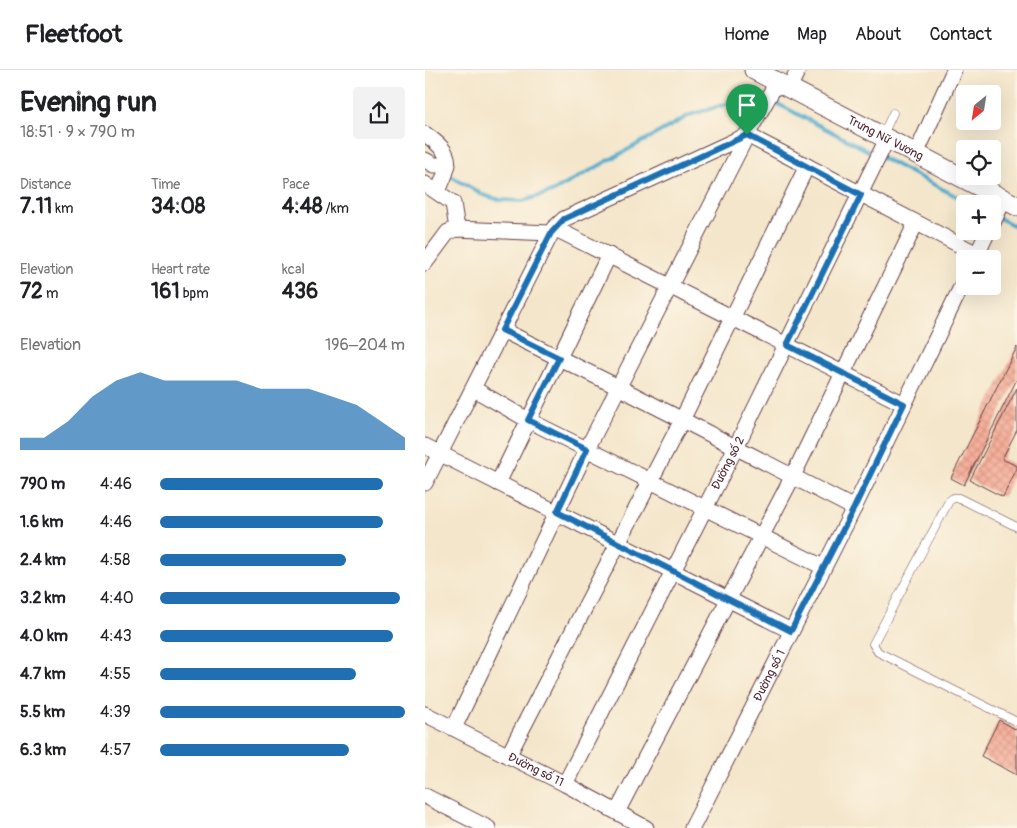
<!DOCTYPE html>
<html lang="en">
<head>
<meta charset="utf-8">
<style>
	:root { --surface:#fff; --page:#f2f2f2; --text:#202124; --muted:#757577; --line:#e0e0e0; --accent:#1f6fb2 }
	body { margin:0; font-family:Pangolin,sans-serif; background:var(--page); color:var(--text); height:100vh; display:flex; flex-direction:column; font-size:19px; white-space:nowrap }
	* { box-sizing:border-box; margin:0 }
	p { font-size:16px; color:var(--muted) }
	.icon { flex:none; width:28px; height:28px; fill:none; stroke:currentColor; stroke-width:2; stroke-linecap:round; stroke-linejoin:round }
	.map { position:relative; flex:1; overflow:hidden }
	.details { display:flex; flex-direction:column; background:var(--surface); width:425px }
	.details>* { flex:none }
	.needle { width:32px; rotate:210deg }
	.tools { position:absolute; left:531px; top:15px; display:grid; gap:10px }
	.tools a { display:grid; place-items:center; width:45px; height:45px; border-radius:5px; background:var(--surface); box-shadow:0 5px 20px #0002; font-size:25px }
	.pin { position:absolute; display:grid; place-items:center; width:42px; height:42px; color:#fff; margin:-51px -21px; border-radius:50% 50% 50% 0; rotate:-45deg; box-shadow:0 0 5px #0007 }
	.pin .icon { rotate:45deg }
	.round { display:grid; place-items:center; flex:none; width:52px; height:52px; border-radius:5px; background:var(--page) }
	.summary { display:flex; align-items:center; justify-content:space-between; height:85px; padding:0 20px }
	h1 { font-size:28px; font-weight:700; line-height:38px }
	.metrics { display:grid; grid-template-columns:repeat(3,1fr); gap:8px; height:85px; padding:5px 20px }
	.metrics div { display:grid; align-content:center }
	.metrics b { font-size:21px; font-weight:700 }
	.metrics small { font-size:14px; font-weight:400 }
	.metrics p { font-size:14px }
	.chart { height:140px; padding:10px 20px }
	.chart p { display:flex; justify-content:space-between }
	.chart svg { width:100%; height:90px; margin-top:5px; fill:var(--accent); opacity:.7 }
	ul { padding:0 20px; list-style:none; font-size:16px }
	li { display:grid; grid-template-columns:80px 60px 1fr; align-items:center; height:38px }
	li i { height:12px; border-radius:6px; background:var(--accent) }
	header { display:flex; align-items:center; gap:30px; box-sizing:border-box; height:70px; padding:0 25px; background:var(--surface); border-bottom:1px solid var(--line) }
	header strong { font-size:24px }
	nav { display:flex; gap:28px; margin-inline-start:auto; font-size:18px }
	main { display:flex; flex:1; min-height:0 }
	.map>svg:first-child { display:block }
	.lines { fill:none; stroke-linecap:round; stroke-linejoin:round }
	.stream { stroke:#4ca9cb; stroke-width:4 }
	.building { fill:url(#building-cross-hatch) }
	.service-casing { stroke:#643d43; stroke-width:9 }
	.minor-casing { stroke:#643d43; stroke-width:17 }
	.tertiary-casing { stroke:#643d43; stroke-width:21 }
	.service { stroke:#fff; stroke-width:8 }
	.minor { stroke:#fff; stroke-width:15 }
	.tertiary { stroke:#fff; stroke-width:19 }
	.route-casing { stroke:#fff; stroke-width:10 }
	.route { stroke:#1f6fb2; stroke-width:6 }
	.labels { text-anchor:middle; stroke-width:5; stroke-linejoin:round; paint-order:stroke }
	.street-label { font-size:12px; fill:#4a1f2b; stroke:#fcf5e5 }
</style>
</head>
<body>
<header>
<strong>Fleetfoot</strong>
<nav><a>Home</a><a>Map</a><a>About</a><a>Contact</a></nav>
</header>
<main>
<section class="details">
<div class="summary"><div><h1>Evening run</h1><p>18:51 · 9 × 790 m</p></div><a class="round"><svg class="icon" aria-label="share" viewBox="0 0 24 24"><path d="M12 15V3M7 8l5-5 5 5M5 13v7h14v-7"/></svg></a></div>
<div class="metrics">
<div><p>Distance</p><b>7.11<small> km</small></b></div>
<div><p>Time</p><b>34:08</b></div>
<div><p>Pace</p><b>4:48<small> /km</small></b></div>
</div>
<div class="metrics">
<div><p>Elevation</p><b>72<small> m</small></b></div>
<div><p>Heart rate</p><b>161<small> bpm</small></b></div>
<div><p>kcal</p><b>436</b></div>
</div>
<div class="chart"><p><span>Elevation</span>196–204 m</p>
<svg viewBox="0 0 160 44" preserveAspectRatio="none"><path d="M0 44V38L10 38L20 30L30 18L40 10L50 6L60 10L70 10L80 10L90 10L100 14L110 14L120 14L130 18L140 22L150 30L160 38V44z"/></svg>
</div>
<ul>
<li><b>790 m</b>4:46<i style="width:91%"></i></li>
<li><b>1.6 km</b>4:46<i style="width:91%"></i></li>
<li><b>2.4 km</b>4:58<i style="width:76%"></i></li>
<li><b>3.2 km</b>4:40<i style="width:98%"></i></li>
<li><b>4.0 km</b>4:43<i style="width:95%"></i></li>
<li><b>4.7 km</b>4:55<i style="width:80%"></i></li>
<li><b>5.5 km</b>4:39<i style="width:100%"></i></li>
<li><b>6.3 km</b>4:57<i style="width:77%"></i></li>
</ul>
</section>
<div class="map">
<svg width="592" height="758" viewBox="0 0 592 758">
	<defs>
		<pattern id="building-cross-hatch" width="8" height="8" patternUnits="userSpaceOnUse" patternTransform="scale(1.25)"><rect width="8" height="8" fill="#f5af9a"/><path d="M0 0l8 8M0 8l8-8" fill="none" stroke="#d49685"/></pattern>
	</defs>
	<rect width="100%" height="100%" fill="#fcf5e5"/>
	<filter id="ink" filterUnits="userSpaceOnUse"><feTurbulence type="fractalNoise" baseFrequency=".02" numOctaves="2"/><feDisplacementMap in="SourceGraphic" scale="10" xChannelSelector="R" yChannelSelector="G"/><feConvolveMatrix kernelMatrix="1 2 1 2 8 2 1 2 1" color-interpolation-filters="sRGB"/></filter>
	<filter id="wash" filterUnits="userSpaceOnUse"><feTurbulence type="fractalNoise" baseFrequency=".0096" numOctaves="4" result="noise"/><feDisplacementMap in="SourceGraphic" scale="20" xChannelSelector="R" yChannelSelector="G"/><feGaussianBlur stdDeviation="1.12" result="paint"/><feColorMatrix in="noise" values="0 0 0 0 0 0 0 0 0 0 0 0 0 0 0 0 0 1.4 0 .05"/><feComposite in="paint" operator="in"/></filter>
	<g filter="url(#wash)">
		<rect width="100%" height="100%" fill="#f4e6cb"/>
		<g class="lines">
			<path class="stream" d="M344 33 353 34 449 84
				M456 87 546 134
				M24 105 58 125 75 130 98 131 127 122 265 45 315 30 337 32
				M574 148 592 157"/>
		</g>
		<g id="blocks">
			<path class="building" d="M592 277V309L539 415 526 408Z
				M592 318V360L577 389 592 396V398L578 427 545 410Z
				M574 650 592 660V705L556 686Z"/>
		</g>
	</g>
	<g filter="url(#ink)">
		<use href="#blocks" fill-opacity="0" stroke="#643d43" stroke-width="1"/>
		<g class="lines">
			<g class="service-casing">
				<path id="service" d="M457 67 468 43
					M592 457 534 428H528L524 431 448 574 453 582 592 652"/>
			</g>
			<g class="minor-casing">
				<g id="minor">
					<path d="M364 18 373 0"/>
					<path d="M0 64C28 84 27 91 13 121"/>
					<path d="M491 84 529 0"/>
					<path d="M0 90 9 95H23"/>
					<path d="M0 114 28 133 32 159"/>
					<path d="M568 153 579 129"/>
					<path d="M129 158 479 334"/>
					<path d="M550 189 563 161"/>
					<path d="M0 193 23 162 32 159 126 163"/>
					<path d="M77 260 195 318 429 438"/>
					<path d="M49 319 103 350 398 497"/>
					<path d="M0 376 366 561"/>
					<path d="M0 413 129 158 139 149 322 65 552 184"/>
					<path d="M73 413 184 185"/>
					<path id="s1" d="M0 644 140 714 221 758"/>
					<path d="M29 658 162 379 322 65 352 12"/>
					<path d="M83 686 257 350 382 96"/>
					<path id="s2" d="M140 714 311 377 462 69"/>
					<path d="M0 726 63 758"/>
					<path d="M192 742 368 406 491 153"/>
					<path id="s3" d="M267 758 429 438 540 209"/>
				</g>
			</g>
			<g class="tertiary-casing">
				<g id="tertiary">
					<path id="s4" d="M329 0 592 136"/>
				</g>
			</g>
			<use href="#service" class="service"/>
			<use href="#minor" class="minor"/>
			<use href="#tertiary" class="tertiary"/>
		</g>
	</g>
	<g class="lines" filter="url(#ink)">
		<g class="route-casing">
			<path id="route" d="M322 65 436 125 362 275 479 334 429 438 366 561 132 442 162 379 103 350 134 288 77 260 126 163 139 149Z"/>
		</g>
		<use href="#route" class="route"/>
	</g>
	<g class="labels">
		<g class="street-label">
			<text dy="4" stroke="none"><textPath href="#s4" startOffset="148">Trưng Nữ Vương</textPath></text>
			<text dy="4" stroke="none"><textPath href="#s2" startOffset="360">Đường số 2</textPath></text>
			<text dy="4" stroke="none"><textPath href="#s3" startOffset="171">Đường số 1</textPath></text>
			<text dy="4" stroke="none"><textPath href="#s1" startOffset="124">Đường số 11</textPath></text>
		</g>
	</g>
</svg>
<div class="tools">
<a><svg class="needle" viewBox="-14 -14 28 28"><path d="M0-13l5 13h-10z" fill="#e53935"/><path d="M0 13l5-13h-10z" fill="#757577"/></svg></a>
<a><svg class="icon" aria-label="locate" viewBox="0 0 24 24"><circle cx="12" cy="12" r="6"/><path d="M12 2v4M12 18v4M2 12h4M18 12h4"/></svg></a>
<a>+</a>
<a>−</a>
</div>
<div class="pin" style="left:322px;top:65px;background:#1e9e55"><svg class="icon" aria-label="arrive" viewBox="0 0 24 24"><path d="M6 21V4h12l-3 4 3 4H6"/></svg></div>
</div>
</main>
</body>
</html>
